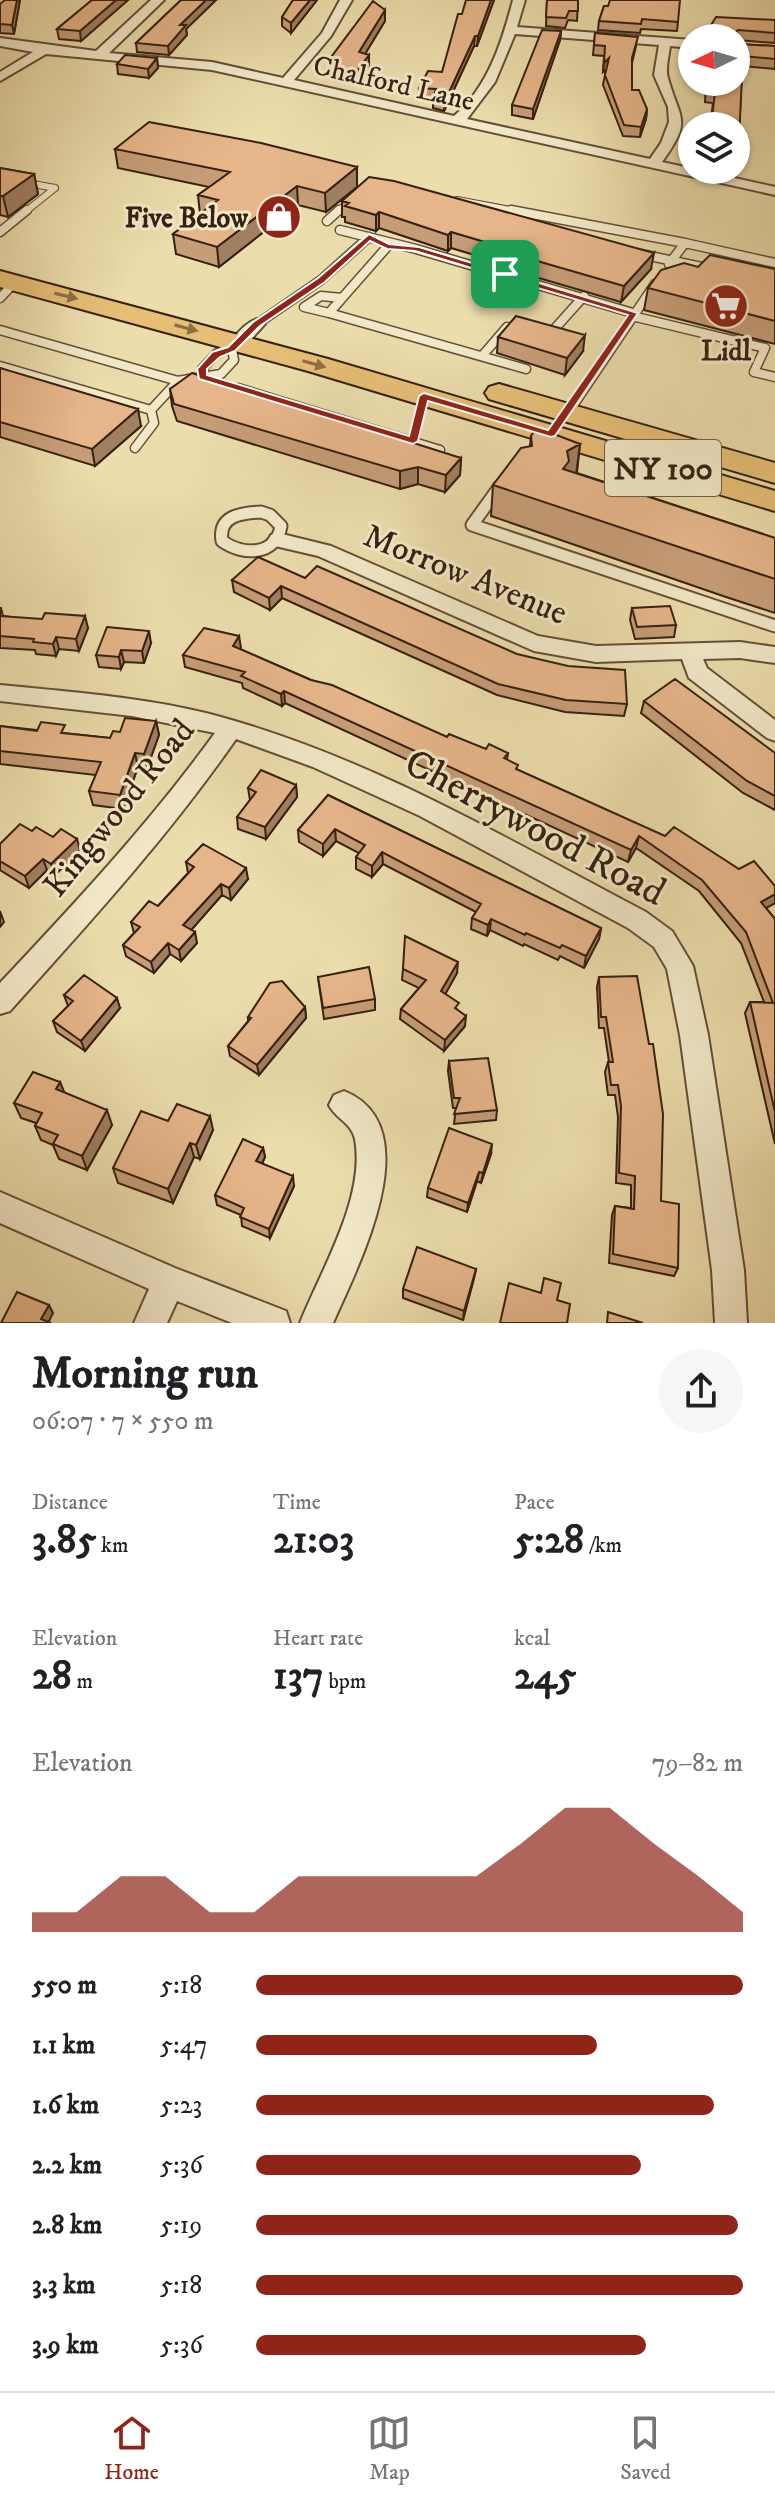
<!DOCTYPE html>
<html lang="en">
<head>
<meta charset="utf-8">
<style>
	:root { --surface:#fff; --page:#f6f6f6; --text:#202124; --muted:#757577; --line:#e0e0e0; --accent:#8f2418 }
	body { margin:0; font-family:"IM FELL DW Pica",serif; background:var(--page); color:var(--text); height:100vh; display:flex; flex-direction:column; font-size:30px; white-space:nowrap }
	* { box-sizing:border-box; margin:0 }
	p { font-size:26px; color:var(--muted) }
	.icon { flex:none; width:44px; height:44px; fill:none; stroke:currentColor; stroke-width:2; stroke-linecap:round; stroke-linejoin:round }
	.map { position:relative; height:1323px; overflow:hidden }
	.sheet { display:flex; flex-direction:column; background:var(--surface); flex:1 }
	.sheet>* { flex:none }
	.needle { width:52px; rotate:265deg }
	.tools { position:absolute; left:678px; top:24px; display:grid; gap:16px }
	.tools a { display:grid; place-items:center; width:72px; height:72px; border-radius:50%; background:var(--surface); box-shadow:0 2px 6px #0004; font-size:40px }
	.pin { position:absolute; display:grid; place-items:center; width:68px; height:68px; color:#fff; margin:-34px; border-radius:16px; box-shadow:0 4px 12px #0006 }
	.round { display:grid; place-items:center; flex:none; width:84px; height:84px; border-radius:42px; background:var(--page) }
	.headline { display:flex; align-items:center; justify-content:space-between; height:136px; padding:0 32px }
	h1 { font-size:44px; font-weight:700; line-height:60px }
	.figures { display:grid; grid-template-columns:repeat(3,1fr); gap:12px; height:136px; padding:8px 32px }
	.figures div { display:grid; align-content:center }
	.figures b { font-size:40px; font-weight:700 }
	.figures small { font-size:22px; font-weight:400 }
	.figures p { font-size:22px }
	.chart { height:224px; padding:16px 32px }
	.chart p { display:flex; justify-content:space-between }
	.chart svg { width:100%; height:144px; margin-top:8px; fill:var(--accent); opacity:.7 }
	ul { padding:0 32px; list-style:none; font-size:26px }
	li { display:grid; grid-template-columns:128px 96px 1fr; align-items:center; height:60px }
	li i { height:20px; border-radius:10px; background:var(--accent) }
	.dock { display:flex; justify-content:space-around; align-items:center; height:112px; border-top:2px solid var(--line); background:var(--surface); font-size:22px; color:var(--muted) }
	.dock a { display:grid; justify-items:center; gap:4px }
	.dock .current { color:var(--accent) }
	.map>svg:first-child { display:block }
	.lines { fill:none; stroke-linecap:round; stroke-linejoin:round }
	.lane-far2-casing { stroke:#644f37; stroke-width:8 }
	.lane-far1-casing { stroke:#644f37; stroke-width:11 }
	.lane-casing { stroke:#644f37; stroke-width:15 }
	.street-casing { stroke:#644f37; stroke-width:4 }
	.primary-casing { stroke:#362010; stroke-width:4 }
	.lane-far2 { stroke:#f3e9c9; stroke-width:6 }
	.lane-far1 { stroke:#f3e9c9; stroke-width:8 }
	.lane { stroke:#f3e9c9; stroke-width:11 }
	.street { fill:#f3e9c9; fill-rule:evenodd }
	.primary { fill:#e6be76; fill-rule:evenodd }
	.wall { fill:#c69d77; stroke:#362010; stroke-width:2 }
	.shaded-wall { fill:#a17f61; stroke:#362010; stroke-width:2 }
	.building { fill:#e6b68a; stroke:#362010; stroke-width:2 }
	.oneway { fill:#8e6f43 }
	.route { fill:#8f2418; stroke:#fff; stroke-width:2; fill-rule:evenodd }
	.labels { text-anchor:middle; stroke-width:6; stroke-linejoin:round; paint-order:stroke }
	.far-street-label { font-size:28px; fill:#362010; stroke:#f3e9c9 }
	.far-poi-label { font-size:28px; font-weight:bold; fill:#362010; stroke:#f3e9c9; text-anchor:end }
	.shield { fill:#f3e9c9; stroke:#6f5c48; stroke-width:2 }
	.shield-label { font-size:32px; font-weight:bold; fill:#362010 }
	.street-label { font-size:34px; fill:#362010; stroke:#f3e9c9 }
	.near-street-label { font-size:40px; fill:#362010; stroke:#f3e9c9 }
</style>
</head>
<body>
<div class="map">
<svg width="775" height="1323" viewBox="0 0 775 1323">
	<rect width="100%" height="100%" fill="#ecddac"/>
	<filter id="stains"><feTurbulence type="fractalNoise" baseFrequency=".0025" numOctaves="4"/><feColorMatrix values="0 0 0 0 .2 0 0 0 0 .09 0 0 0 0 .02 0 0 0 .5 -.17"/></filter>
	<radialGradient id="worn" r=".72"><stop offset=".6" stop-color="#630" stop-opacity="0"/><stop offset="1" stop-color="#630" stop-opacity=".3"/></radialGradient>
	<g class="lines">
		<g class="lane-far2-casing">
			<path id="lane-far2" d="M0 178 55 188
				M457 200 521 212
				M25 212 55 188
				M337 212 351 200"/>
		</g>
		<g class="lane-far1-casing">
			<path id="lane-far1" d="M511 210 685 243
				M327 221 339 210
				M340 230 416 249 633 313
				M0 232 27 210
				M387 247 329 313 526 369
				M641 254 711 269
				M669 264 685 243 775 263
				M0 298 14 283
				M329 313 304 307 321 296 342 298
				M632 316 765 348 754 372 775 377
				M257 324 321 280 369 237
				M0 330 178 381 195 378
				M546 333 550 334 584 296
				M232 349 234 360 221 374 202 377V369L216 354 239 343
				M482 356 507 327
				M0 366 151 410 178 381
				M238 388 440 450
				M568 413 655 284
				M413 441 424 396
				M135 448 154 423 151 410
				M498 488 500 486"/>
		</g>
		<g class="lane-casing">
			<path id="lane" d="M500 486 472 525 775 626
				M261 512 270 515 281 526C276 556 243 556 222 541 218 516 240 513 261 512Z"/>
		</g>
		<g class="street-casing">
			<path id="street" d="M151 0H164L109 53 212 62 283 78 322 33 340 0H352L331 36 294 80 454 116C488 87 502 42 513 0H525L517 27 692 40V48L670 46C669 56 665 69 668 78 680 121 693 119 662 162L775 187V195L212 70 46 54 0 81V72L33 52 0 46V38L96 51ZM515 34 659 45 654 75 668 107 669 122 661 143 650 159 467 119 495 82Z
				M257 319 263 321 265 324 245 346H233L231 342C237 333 247 322 257 319Z
				M278 533 331 546 538 636 596 646 740 642 775 647V663L740 658 703 659 707 668 775 720V741L767 738 689 678 682 659 596 662 534 651 318 556 271 545 268 540 271 535Z
				M0 685C70 692 142 697 210 714 366 755 505 838 646 912L672 931 693 966 708 1035 744 1270 747 1323H715L712 1270 680 1035 667 969 654 947 628 928 420 816 313 767 236 739C168 837 89 923 10 1011L0 1014V983C76 902 150 823 215 733L132 716 0 701Z
				M344 1091C431 1126 358 1266 333 1323H300C321 1270 366 1197 355 1139 351 1122 336 1119 329 1105L334 1095Z
				M0 1192 175 1268 286 1311 290 1323H232L177 1301 167 1323H134L149 1289 0 1223Z"/>
		</g>
		<g class="primary-casing">
			<path id="primary" d="M0 271 328 359 775 491V511L308 371 0 287Z
				M499 384 775 463V483L489 399 485 393 489 387Z"/>
		</g>
		<use href="#lane-far2" class="lane-far2"/>
		<use href="#lane-far1" class="lane-far1"/>
		<use href="#lane" class="lane"/>
		<use href="#street" class="street"/>
		<use href="#primary" class="primary"/>
	</g>
	<path class="wall" d="M20 0 14 34 0 33V4Z
		M92 0H128L81 41 59 39 57 29Z
		M181 0H216L186 29 187 35 169 55 137 52 136 43Z
		M293 0H317L291 33 282 26V17Z
		M494 0 477 46H474L444 111 433 108V99L419 98V88L442 72 462 14Z
		M547 0H578L577 21 568 20 565 28 546 26Z
		M604 6 678 22 677 31 641 29 640 33 598 30 599 21Z
		M775 20V43L736 40 738 44 775 46V69L742 66 739 139 737 150H736V126H710L713 103 705 102 706 82H736L703 38Z
		M385 21 365 54 369 55V67L357 83 334 80V72H329V60Z
		M561 31 560 40 533 119 512 115V105Z
		M595 33 636 46 632 63V90L647 109 646 119 640 137 623 136 603 85 606 70 603 72 604 56 593 55Z
		M692 57V70H688L690 60Z
		M157 58 158 68 149 78 118 74 117 64Z
		M115 149 357 167V187L326 212 298 205 219 267 176 254 173 234 200 214 198 195 209 187 118 168Z
		M0 168 34 174 38 194 8 217 0 215Z
		M342 201 651 269 621 302 491 264V260L451 248 448 251 379 228 376 231 345 222V217H342Z
		M698 267 775 269V344L644 310 648 288Z
		M498 337 583 351 565 375 497 353Z
		M0 368 141 426 95 466 0 437Z
		M170 389 461 458 460 475 445 492 418 484 400 489 177 421 172 406Z
		M531 436 580 444 577 473 775 538V613L726 597 491 516 493 485 530 446Z
		M305 578 627 704 624 716 565 712 497 695 282 598 270 610 234 592 232 580Z
		M0 608H1L3 616 88 628 79 651 59 649 56 656 36 654 35 650 0 648Z
		M632 608 676 625 674 637 635 639 630 620Z
		M239 636 240 649 311 680 447 737 486 749 508 753 507 760 518 770 775 886V903L766 908 775 919V1144L745 1013 750 1002H764L741 943 699 891 636 848 628 862 285 703 282 706 243 688 242 683 185 667 183 655Z
		M151 643 144 663 124 662 121 669 99 667 96 655Z
		M644 701 775 753V810L743 793 641 713Z
		M156 721 159 735 147 768 138 767 123 809 93 805 89 791 96 775 0 764V726L110 738 120 732Z
		M296 785 297 797 266 839 238 829 237 817 250 800 248 788Z
		M328 795 601 928 599 939 584 968 560 956 558 960 524 944 523 946 490 930 487 936 471 929 472 918 476 912 383 864 372 877 356 869V857L359 853 336 841 323 856 299 842 298 830Z
		M32 831 53 837 80 850 55 875 47 870 29 888 0 870V844Z
		M186 862 248 879 231 900 222 895 191 930 197 943 181 961 170 954 154 973 126 956 123 945 134 933 131 922 158 906 188 873Z
		M403 969 457 973 445 994 458 1011 465 1026 444 1051 400 1019 401 1009 419 988 402 980Z
		M318 977 375 999V1010L324 1019Z
		M599 977 661 1201 678 1268 674 1276 609 1263 612 1215 615 1206 631 1208V1185L616 1183 618 1117 615 1095H608L605 1072 608 1062H609L604 1028H599L597 987Z
		M64 995 120 1008 85 1051 57 1032 53 1021 68 1006Z
		M305 1007 306 1018 259 1075 230 1056 228 1046 248 1021V1017Z
		M449 1061 497 1110 496 1120 454 1124 456 1108H453L448 1071Z
		M60 1082 64 1092 112 1125 87 1170 59 1159 53 1145 41 1140 35 1126 36 1123 21 1118 14 1103Z
		M168 1121 213 1130 200 1159 194 1157 173 1203 118 1183 113 1168Z
		M263 1148 265 1157 262 1164 294 1186 270 1238 242 1226 241 1215 217 1205 215 1195Z
		M491 1154 481 1183 477 1181 467 1212 427 1197 428 1188Z
		M476 1269 474 1278 463 1320 403 1298V1289Z"/>
	<path class="shaded-wall" d="M17 0H20L14 34 12 25Z
		M116 0H128L81 41 80 31Z
		M206 0H216L186 29 187 35 169 55 168 46 180 25Z
		M310 0H317L291 33V23Z
		M491 0H494L477 46 478 36Z
		M385 10V21L359 64V52Z
		M561 31 560 40 533 119V109Z
		M475 36 474 46 444 111 445 101Z
		M369 55V67L357 83V71Z
		M157 58 158 68 149 78 148 69Z
		M609 58 608 68 603 72 604 63Z
		M647 109 646 119 640 137 641 127Z
		M357 167V187L326 212 325 193Z
		M34 174 38 194 8 217 3 196Z
		M297 186 298 205 219 267 217 247Z
		M379 212V228L376 231V215Z
		M451 232V248L448 251V235Z
		M654 253 651 269 621 302 624 286Z
		M585 335 583 351 565 375 567 358Z
		M138 409 141 426 95 466 92 449Z
		M580 444 576 475 563 469 567 451Z
		M461 458 460 475 445 492 446 475Z
		M418 467V484L400 489V471Z
		M281 586 282 598 270 610 269 598Z
		M85 616 88 628 79 651 76 639Z
		M149 631 151 643 144 663 142 651Z
		M239 636 241 648 235 658 233 646Z
		M56 637 59 649 56 656 53 644Z
		M121 650 124 662 121 669 119 657Z
		M284 691 285 703 282 706 281 694Z
		M156 721 159 735 147 768 144 754Z
		M135 753 138 767 123 809 120 795Z
		M296 785 297 797 266 839 265 827Z
		M335 829 336 841 323 856V844Z
		M639 836 636 848 628 862 631 850Z
		M77 839 80 850 55 875 51 864Z
		M382 852 383 864 372 877V866Z
		M43 859 47 870 29 888 25 876Z
		M246 868 248 879 231 900 229 888Z
		M221 884 222 895 186 936 183 925Z
		M775 894V903L757 913 761 902Z
		M0 911 4 922 0 927Z
		M491 919 490 930 487 936 488 925Z
		M601 928 599 939 584 968 586 956Z
		M195 932 197 943 181 961 179 950Z
		M168 943 170 954 154 973 151 962Z
		M458 962 457 973 441 1002V991Z
		M117 998 120 1008 85 1051 81 1041Z
		M305 1007 306 1018 259 1075 257 1065Z
		M466 1016 465 1026 444 1051 445 1040Z
		M60 1082 66 1097 56 1089Z
		M107 1110 112 1125 87 1170 82 1156Z
		M210 1116 213 1130 200 1159 196 1145Z
		M190 1143 194 1157 173 1203 168 1189Z
		M492 1144 491 1154 481 1183 483 1173Z
		M263 1148 265 1157 258 1171 256 1161Z
		M479 1172 477 1181 467 1212 468 1203Z
		M293 1176 294 1186 270 1238 269 1229Z
		M476 1269 474 1278 463 1320 464 1311Z
		M49 1305 53 1313 48 1323 41 1319Z"/>
	<path class="building" d="M5 0H17L12 25 0 24V4Z
		M92 0H116L80 31 57 29Z
		M181 0H206L180 25H186L168 46 136 43Z
		M293 0H310L291 23 282 17Z
		M466 0H491L478 36H475L445 101 433 98 436 89 419 88 428 71 442 72 458 14H462Z
		M547 0H578V11H569L566 18 546 17Z
		M610 0H680L678 22 642 19 641 24 599 21 604 6H608Z
		M373 1 385 10 359 52 369 55 357 71 334 68 340 61 329 60Z
		M716 17 775 20V33L738 30 735 33 736 38H703Z
		M542 30 561 31 533 109 512 105Z
		M595 33 638 37 632 58V90H639L647 109 641 127 624 125 605 75 609 58 604 63 605 46 594 45Z
		M736 38 738 44 775 46V59L743 56 739 139H736V126H711L715 93 706 92 707 82H736Z
		M125 55 157 58 148 69 117 64Z
		M149 122 261 143 357 167 325 193 297 186 217 247 173 234 218 200 198 195 230 172 115 149Z
		M0 168 34 174 3 196H0Z
		M369 177 394 181 654 253 624 286 492 248 495 245 451 232 448 235 379 212 376 215 345 206 349 203 342 201Z
		M710 255 775 269V321L648 288 661 270 684 263 698 267Z
		M516 316 585 335 567 358 498 337Z
		M0 368 138 409 92 449 0 422Z
		M192 373 461 458 446 475 418 467 400 471 174 404 170 389Z
		M535 430 544 433 546 431 580 444 567 451 569 461 563 469 775 538V579L493 485 521 448 532 446 531 436Z
		M258 557 305 578 317 566 517 654 568 666 625 670 627 704 566 700 498 684 281 586 269 598 232 580Z
		M670 606 676 625 637 627 632 608Z
		M45 613 85 616 76 639 56 637 53 644 33 642 34 639 0 636V616L42 619Z
		M107 627 149 631 142 651 121 650 119 657 96 655Z
		M204 628 239 636 233 646 311 680 332 685 447 737 449 734 486 749 489 744 508 753 504 758 518 765 516 769 665 836 674 827 739 869 754 861 775 886V894L761 902 775 919V1112L750 1002 773 1003 746 932 702 880 639 836 631 850 284 691 281 694 241 676 245 672 183 655Z
		M675 679 775 753V796L747 781 644 701Z
		M125 718 156 721 144 754 135 753 120 795 89 791 101 762 0 751V726L37 731 41 722 65 725 61 733 110 738 113 731 120 732Z
		M261 770 296 785 265 827 237 817 256 792 248 788Z
		M328 795 601 928 586 956 562 945 560 948 526 933 525 935 491 919 488 925 472 918 481 904 382 852 372 866 356 857 365 845 335 829 323 844 298 830Z
		M20 824 32 831 36 827 53 837 61 829 77 839 51 864 43 859 25 876 0 861V844Z
		M203 844 246 868 229 888 221 884 183 925 195 932 179 950 168 943 151 962 123 945 140 927 131 922 149 901 158 906 194 867 186 862Z
		M405 936 458 962 441 991 459 1003 455 1008 466 1016 445 1040 401 1009 426 980 403 969Z
		M369 967 375 999 323 1008 318 977Z
		M84 975 117 998 81 1041 53 1021 73 1001 64 995Z
		M637 976 649 1044H653L663 1114 661 1201 679 1204 678 1268 613 1254 615 1206 634 1209 635 1176 619 1173 621 1106 618 1085H611L608 1062H613L606 1017H601L599 977Z
		M282 981 305 1007 257 1065 228 1046 251 1018 248 1017 270 983Z
		M488 1058 497 1110 454 1114 460 1098H454L449 1061Z
		M33 1072 60 1082 56 1089 107 1110 82 1156 53 1144 58 1135 35 1126 42 1113 14 1103Z
		M177 1104 210 1116 196 1145 190 1143 168 1189 113 1168 141 1111 168 1121Z
		M449 1128 492 1144 483 1173 479 1172 468 1203 428 1188Z
		M243 1139 263 1148 256 1161 293 1176 269 1229 240 1217 244 1208 215 1195Z
		M417 1247 476 1269 464 1311 403 1289Z
		M544 1278 561 1283 557 1300 570 1304 567 1323H500L509 1283 541 1293Z
		M17 1292 49 1305 41 1319 51 1323H1Z
		M608 1312 643 1323H607Z"/>
	<defs><path id="oneway-solid" d="M-6-.8H1V-3.2L6.5 0L1 3.2V.8H-6Z" transform="scale(2)"/></defs>
	<g class="oneway">
		<use href="#oneway-solid" transform="translate(66 296) rotate(14)"/>
		<use href="#oneway-solid" transform="translate(186 328) rotate(15)"/>
		<use href="#oneway-solid" transform="translate(314 364) rotate(16)"/>
	</g>
	<path class="route" d="M369 234 389 244 419 247 638 313 555 436 551 437 428 401 418 441 413 444 199 379 197 369 212 352 228 347 253 322 318 278ZM370 241 387 249 415 251 628 315 548 430 424 393 419 396 409 436 207 375V369L220 357 235 351 260 326 325 282Z"/>
	<defs>
		<g id="shop-disc" transform="scale(2.3)"><circle r="9.5" fill="#8f2418" stroke="#f3e9c9"/><path d="M-5-2.5h2.3a2.7 3.5 0 0 1 5.4 0H5L5.5 6h-11ZM-1.5-2.5h3a1.5 2.3 0 0 0-3 0Z" fill="#fff"/></g>
		<g id="supermarket-disc" transform="scale(2.3)"><circle r="9.5" fill="#8f2418" stroke="#f3e9c9"/><path d="M-6-5.5h2.5l.6 2H6L4.5 2H-2.5L-4.4-4H-6ZM-1.5 3.2a1.3 1.3 0 1 0 .1 0ZM3 3.2a1.3 1.3 0 1 0 .1 0Z" fill="#fff"/></g>
	</defs>
	<g fill-rule="evenodd">
		<use href="#shop-disc" x="279" y="217"/>
		<use href="#supermarket-disc" x="726" y="306"/>
	</g>
	<g class="labels">
		<g class="far-street-label">
			<text transform="translate(394 82) rotate(13)" y="10">Chalford Lane</text>
		</g>
		<g class="far-poi-label">
			<text x="248" y="227">Five Below</text>
			<text x="726" y="360" text-anchor="middle">Lidl</text>
		</g>
		<rect class="shield" x="605" y="440" width="116" height="56" rx="6"/>
		<g class="shield-label">
			<text x="663" y="479">NY 100</text>
		</g>
		<g class="street-label">
			<text transform="translate(466 573) rotate(22)" y="12">Morrow Avenue</text>
			<text transform="translate(118 807) rotate(-51)" y="12">Kingwood Road</text>
		</g>
		<g class="near-street-label">
			<text transform="translate(536 826) rotate(28)" y="14">Cherrywood Road</text>
		</g>
	</g>
	<rect width="100%" height="100%" filter="url(#stains)"/>
	<rect width="100%" height="100%" fill="url(#worn)"/>
</svg>
<div class="tools">
<a><svg class="needle" viewBox="-14 -14 28 28"><path d="M0-13l5 13h-10z" fill="#e53935"/><path d="M0 13l5-13h-10z" fill="#757577"/></svg></a>
<a><svg class="icon" aria-label="layers" viewBox="0 0 24 24"><path d="M12 4l9 5-9 5-9-5zM3 14l9 5 9-5"/></svg></a>
</div>
<div class="pin" style="left:505px;top:274px;background:#1e9e55"><svg class="icon" aria-label="arrive" viewBox="0 0 24 24"><path d="M6 21V4h12l-3 4 3 4H6"/></svg></div>
</div>
<section class="sheet">
<div class="headline"><div><h1>Morning run</h1><p>06:07 · 7 × 550 m</p></div><a class="round"><svg class="icon" aria-label="share" viewBox="0 0 24 24"><path d="M12 15V3M7 8l5-5 5 5M5 13v7h14v-7"/></svg></a></div>
<div class="figures">
<div><p>Distance</p><b>3.85<small> km</small></b></div>
<div><p>Time</p><b>21:03</b></div>
<div><p>Pace</p><b>5:28<small> /km</small></b></div>
</div>
<div class="figures">
<div><p>Elevation</p><b>28<small> m</small></b></div>
<div><p>Heart rate</p><b>137<small> bpm</small></b></div>
<div><p>kcal</p><b>245</b></div>
</div>
<div class="chart"><p><span>Elevation</span>79–82 m</p>
<svg viewBox="0 0 160 44" preserveAspectRatio="none"><path d="M0 44V38L10 38L20 27L30 27L40 38L50 38L60 27L70 27L80 27L90 27L100 27L110 17L120 6L130 6L140 17L150 27L160 38V44z"/></svg>
</div>
<ul>
<li><b>550 m</b>5:18<i style="width:100%"></i></li>
<li><b>1.1 km</b>5:47<i style="width:70%"></i></li>
<li><b>1.6 km</b>5:23<i style="width:94%"></i></li>
<li><b>2.2 km</b>5:36<i style="width:79%"></i></li>
<li><b>2.8 km</b>5:19<i style="width:99%"></i></li>
<li><b>3.3 km</b>5:18<i style="width:100%"></i></li>
<li><b>3.9 km</b>5:36<i style="width:80%"></i></li>
</ul>
</section>
<nav class="dock">
<a class="current"><svg class="icon" aria-label="home" viewBox="0 0 24 24"><path d="M3 11l9-7 9 7M6 9v11h12V9"/></svg>Home</a>
<a><svg class="icon" aria-label="map" viewBox="0 0 24 24"><path d="M3 6l6-2 6 2 6-2v14l-6 2-6-2-6 2zM9 4v14M15 6v14"/></svg>Map</a>
<a><svg class="icon" aria-label="saved" viewBox="0 0 24 24"><path d="M7 4h10v16l-5-4-5 4z"/></svg>Saved</a>
</nav>
</body>
</html>
